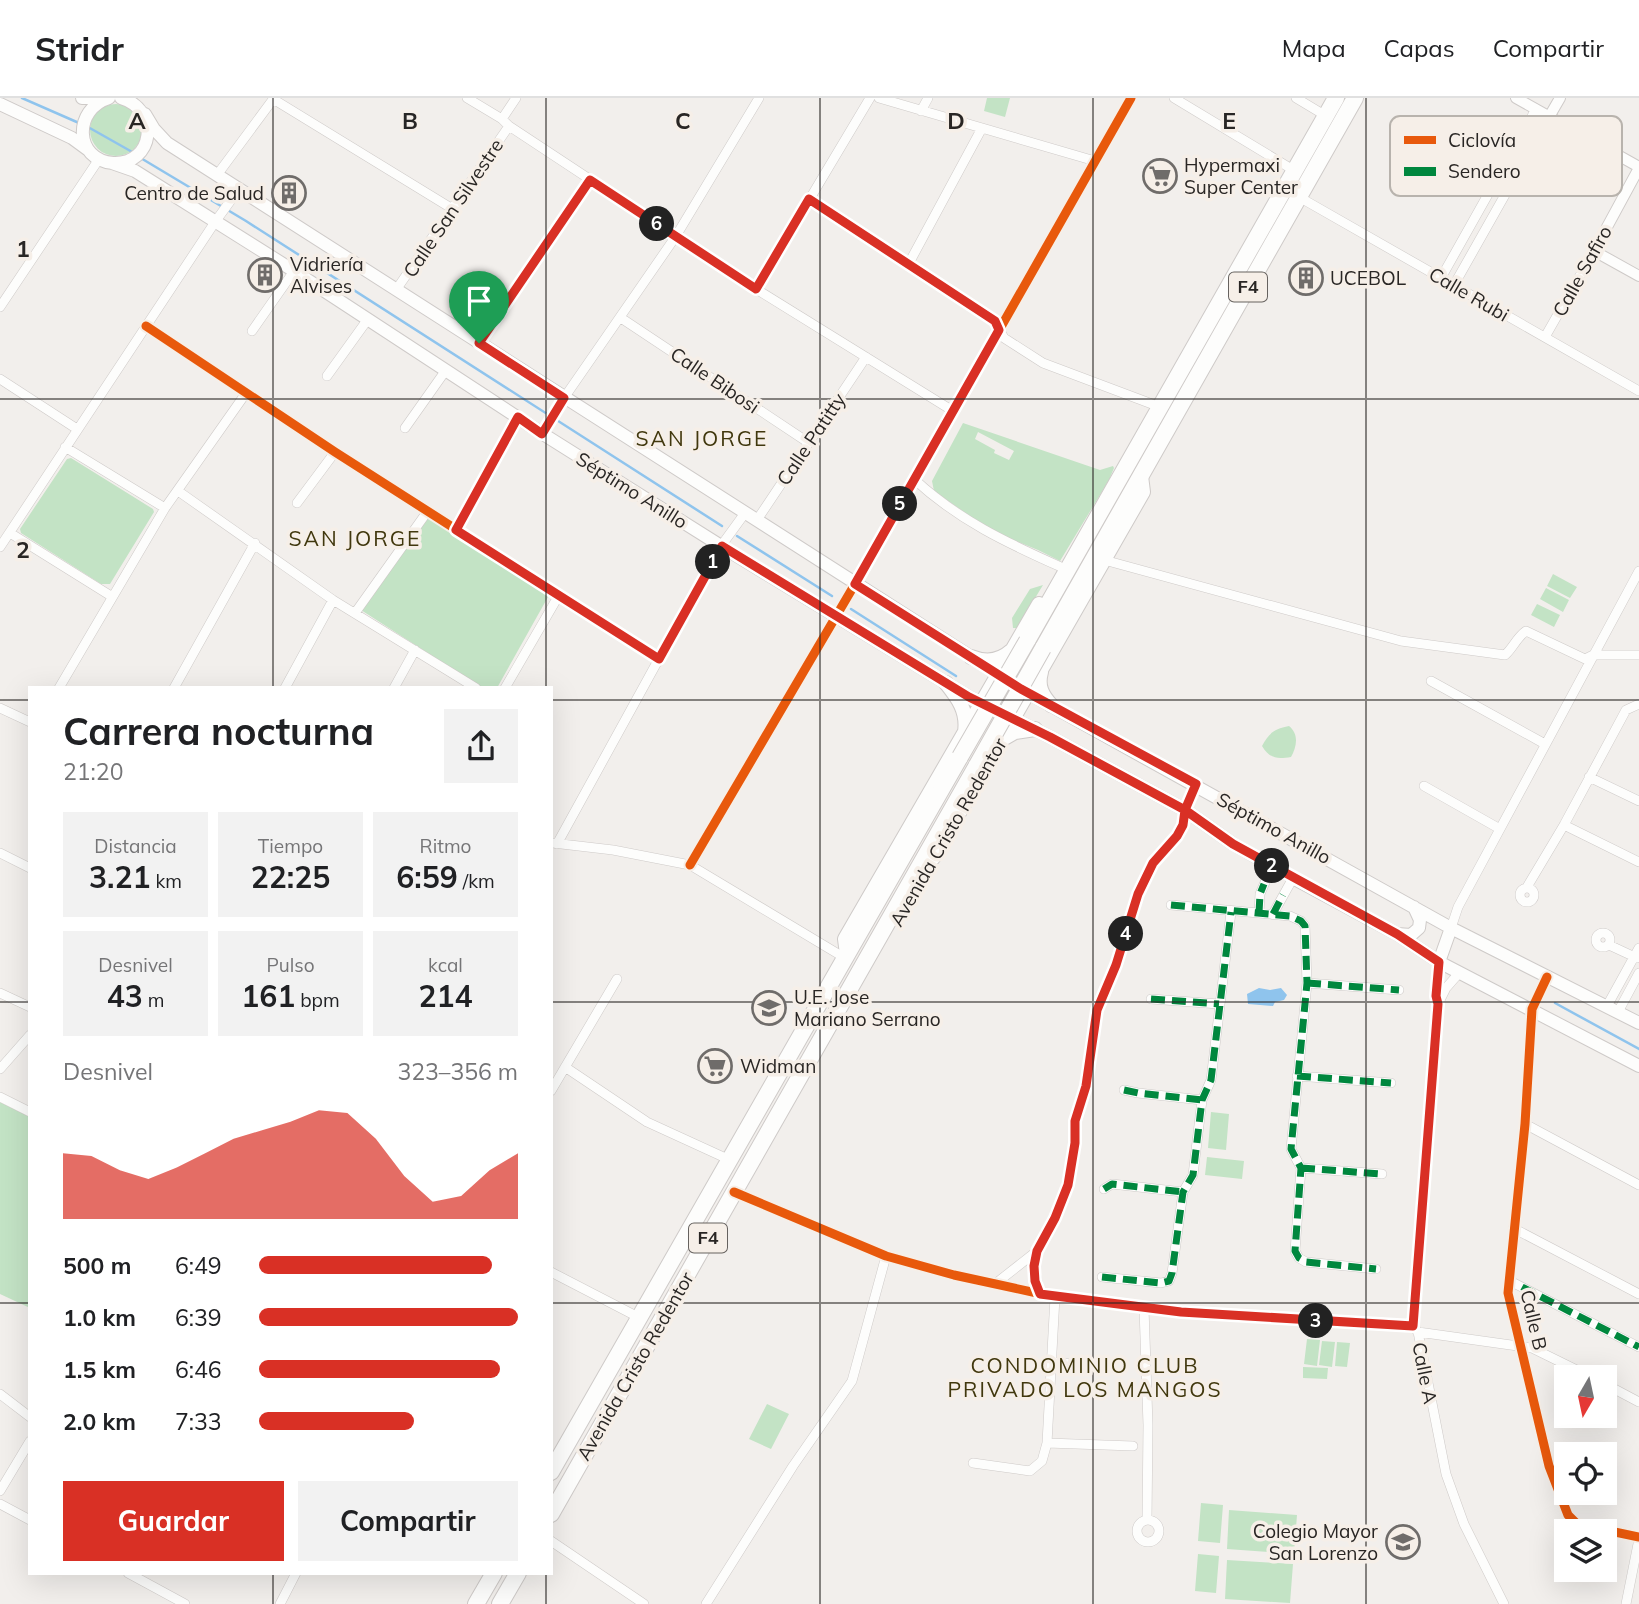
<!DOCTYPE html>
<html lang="es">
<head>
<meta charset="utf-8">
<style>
	:root { --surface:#fff; --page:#f2f2f2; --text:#202124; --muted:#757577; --line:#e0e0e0; --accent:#d93025 }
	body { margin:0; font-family:Mulish,sans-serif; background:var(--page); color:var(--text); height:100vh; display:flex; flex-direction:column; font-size:26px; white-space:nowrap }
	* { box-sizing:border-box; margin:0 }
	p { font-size:23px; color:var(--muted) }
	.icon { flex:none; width:38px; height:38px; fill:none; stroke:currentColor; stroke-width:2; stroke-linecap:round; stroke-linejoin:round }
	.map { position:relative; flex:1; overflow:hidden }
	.drawer { position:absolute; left:28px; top:588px; width:525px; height:889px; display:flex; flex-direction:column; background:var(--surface); border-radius:0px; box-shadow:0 7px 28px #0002 }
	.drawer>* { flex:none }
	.needle { width:46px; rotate:189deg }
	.buttons { position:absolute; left:1554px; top:1267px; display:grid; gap:14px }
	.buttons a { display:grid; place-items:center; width:63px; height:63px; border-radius:0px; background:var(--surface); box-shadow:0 7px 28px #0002; font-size:35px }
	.pin { position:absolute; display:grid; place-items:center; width:60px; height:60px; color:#fff; margin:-72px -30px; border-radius:50% 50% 50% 0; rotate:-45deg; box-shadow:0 0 7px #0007 }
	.pin .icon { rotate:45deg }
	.km { position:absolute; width:35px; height:35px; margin:-18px; border-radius:50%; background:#222; color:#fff; font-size:19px; line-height:35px; text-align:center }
	.round { display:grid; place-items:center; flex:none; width:74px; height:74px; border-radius:0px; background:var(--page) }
	.head { display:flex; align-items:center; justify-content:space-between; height:119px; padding:0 35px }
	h1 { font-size:38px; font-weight:700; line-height:52px }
	.stats { display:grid; grid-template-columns:repeat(3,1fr); gap:10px; height:119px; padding:7px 35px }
	.stats div { display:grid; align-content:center; border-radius:0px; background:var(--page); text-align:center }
	.stats b { font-size:30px; font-weight:700 }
	.stats small { font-size:19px; font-weight:400 }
	.stats p { font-size:19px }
	.chart { height:196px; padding:14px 35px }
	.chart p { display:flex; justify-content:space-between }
	.chart svg { width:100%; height:126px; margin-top:7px; fill:var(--accent); opacity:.7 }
	.cta { display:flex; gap:14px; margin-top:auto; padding:14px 35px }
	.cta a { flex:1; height:80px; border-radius:0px; background:var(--accent); color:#fff; font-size:28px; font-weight:700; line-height:80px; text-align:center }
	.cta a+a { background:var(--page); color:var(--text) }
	ul { padding:0 35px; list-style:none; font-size:23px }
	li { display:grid; grid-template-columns:112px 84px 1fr; align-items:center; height:52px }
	li i { height:18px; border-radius:9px; background:var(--accent) }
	header { display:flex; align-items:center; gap:42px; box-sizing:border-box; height:98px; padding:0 35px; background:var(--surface); border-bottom:2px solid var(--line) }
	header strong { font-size:33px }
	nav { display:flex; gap:38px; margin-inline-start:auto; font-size:24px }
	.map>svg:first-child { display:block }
	.green { fill:#c3e3c5; fill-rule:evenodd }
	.water { fill:#8fc4ed }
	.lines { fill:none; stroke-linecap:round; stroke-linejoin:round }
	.stream { stroke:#8fc4ed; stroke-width:2.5 }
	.minor-casing { stroke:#cecac8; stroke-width:10 }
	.tertiary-casing { stroke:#cecac8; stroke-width:12 }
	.secondary-casing { stroke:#cecac8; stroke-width:14 }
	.primary-casing { stroke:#cecac8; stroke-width:16 }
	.trunk-casing { stroke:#cecac8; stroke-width:18 }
	.minor { stroke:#fdfdfc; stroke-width:9 }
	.tertiary { stroke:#fdfdfc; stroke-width:10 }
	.secondary { stroke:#fdfdfc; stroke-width:12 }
	.primary { stroke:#fdfdfc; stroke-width:14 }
	.trunk { stroke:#fdfdfc; stroke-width:16 }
	.trunk-bridge-casing { stroke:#cecac8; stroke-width:18; stroke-linecap:butt }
	.trunk-bridge { stroke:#fdfdfc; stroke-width:16 }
	.quiet { stroke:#00873e; stroke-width:7; stroke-dasharray:14 7; stroke-linecap:butt }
	.cycleway-casing { stroke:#f6efe8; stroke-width:13 }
	.cycleway { stroke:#e8590c; stroke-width:9 }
	.route-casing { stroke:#fff; stroke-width:14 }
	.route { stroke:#d93025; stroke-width:9 }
	.grid { fill:none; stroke:#292624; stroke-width:2; stroke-opacity:0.55 }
	.labels { text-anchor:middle; stroke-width:7; stroke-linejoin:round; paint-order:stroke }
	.shield { fill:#f6efe8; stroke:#66625f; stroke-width:2 }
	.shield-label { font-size:18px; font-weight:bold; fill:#292624 }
	.poi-label { font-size:19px; fill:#292624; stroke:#f6efe8; text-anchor:start }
	.street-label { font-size:19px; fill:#292624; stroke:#f6efe8 }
	.neighbourhood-label { font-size:21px; letter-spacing:2px; fill:#41380e; stroke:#f6efe8 }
	.key { fill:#f6efe8; stroke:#b8b3ad; stroke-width:2 }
	.key-label { font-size:19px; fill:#292624 }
	.grid-label { font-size:23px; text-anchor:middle; font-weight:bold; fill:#292624; stroke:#f6efe8; stroke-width:7; stroke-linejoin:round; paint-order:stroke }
</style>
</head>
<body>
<header>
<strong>Stridr</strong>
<nav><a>Mapa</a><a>Capas</a><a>Compartir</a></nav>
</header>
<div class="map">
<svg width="1639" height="1506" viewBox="0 0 1639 1506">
	<rect width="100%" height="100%" fill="#f2efec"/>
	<path class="green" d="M987 0H1010L1005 19 984 13Z
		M90 32a26 26 0 1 1 52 0a26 26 0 1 1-52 0Z
		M963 325 1100 372 1113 368 1114 370 1109 382 1060 463 1038 452 991 433 934 393 932 383ZM978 334 1014 353 1009 362 994 355 995 352 975 341Z
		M71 360 153 411 154 414 110 486H101L21 435 20 431 67 361Z
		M428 420 546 495 548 499 497 590H482L361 512Z
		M1553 476 1577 489 1570 500 1547 488Z
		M1043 487 1017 530H1013L1012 520 1030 491Z
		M1546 490 1569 502 1563 514 1540 501Z
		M1537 506 1560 517 1554 529 1531 517Z
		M1289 628C1299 636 1297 648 1291 659 1277 661 1270 661 1262 648 1269 635 1274 631 1289 628Z
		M0 1004 30 1019V1210L0 1196Z
		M1211 1014 1229 1016 1226 1052 1208 1050Z
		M1207 1059 1244 1063 1242 1081 1205 1077Z
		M1307 1241 1320 1242 1317 1268 1304 1266Z
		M1322 1243 1335 1244 1332 1269 1319 1267Z
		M1337 1244 1350 1245 1347 1269 1335 1268Z
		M1303 1269 1328 1270 1327 1281 1303 1280Z
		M767 1306 789 1316 771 1351 749 1341Z
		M1201 1405 1223 1407 1220 1445 1198 1443Z
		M1229 1412 1297 1417 1294 1456 1227 1451Z
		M1198 1456 1219 1458 1216 1495 1195 1493Z
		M1227 1462 1293 1466 1290 1505 1225 1501Z"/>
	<path class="water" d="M1259 890 1270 892 1281 890 1287 897 1284 902 1275 904 1273 908 1248 906 1247 896Z"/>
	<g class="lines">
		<path class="stream" d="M22 0 79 25
			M88 29 134 55
			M139 59 246 123 722 428
			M737 438 832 498
			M851 511 956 578
			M1555 905 1639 951"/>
		<g class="minor-casing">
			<path id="minor" d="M467 0 502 21 509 28 756 191 953 313
				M879 0 1095 63
				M1174 0 1295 73
				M1296 0 1326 18
				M273 1 451 110
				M921 13 928 0
				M502 21 516 0
				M217 77 274 0
				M1299 99 1639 293
				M809 101 995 223 1004 240 1043 265 1160 309
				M908 167 982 30
				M1441 180 1536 11
				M1454 187 1549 19
				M756 191 870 0
				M396 192 509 28
				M0 209 99 61
				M621 220 809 345
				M146 228 335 354 659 561
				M252 233 294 173
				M1545 239 1594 153
				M479 245 590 82
				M327 278 368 221
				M0 281 77 331
				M405 330 446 272
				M543 336 564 300 676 138 759 0
				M65 349 165 410
				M914 381C958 422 1007 445 1061 469
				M178 393 333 502 476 590
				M297 405 335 354
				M757 422 866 259
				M455 432 518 319
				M10 435 111 498
				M0 449 215 124 239 91
				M1104 462 1401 543 1505 557C1513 550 1517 539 1526 533L1585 561 1593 557H1639
				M355 515 427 414
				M1431 583 1545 646
				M59 590 165 410 246 295
				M174 590 255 445
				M285 590 333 502
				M394 590 415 552
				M505 590 559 497
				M0 610 30 624
				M1589 679 1639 703
				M1424 688 1500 731
				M1564 727 1639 764
				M553 745 613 752 690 767 845 860
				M557 746 721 448 745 415
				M0 755 30 770
				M690 767 855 486 1131 0
				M1527 789 1564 727 1626 612 1639 606
				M1520 797a7 7 0 1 1 14 0a7 7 0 1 1-14 0Z
				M1171 807 1290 818 1301 823 1305 828 1307 885 1291 1051 1301 1070 1295 1153 1299 1160 1306 1164 1376 1171
				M1259 815 1260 796 1272 768
				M1273 816 1293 780
				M1451 830 1458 809 1639 473
				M1596 842a7 7 0 1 1 14 0a7 7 0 1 1-14 0Z
				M1609 847 1637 860
				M1439 864 1436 898 1438 906 1413 1228 1418 1234 1446 1376 1464 1426 1504 1506
				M1547 879 1532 911 1525 1026 1508 1195 1549 1368 1568 1417 1577 1426 1639 1439
				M1307 885 1399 892
				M0 895 30 909
				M1151 901 1219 906
				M1438 906 1446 890 1460 874
				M1607 908 1639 850
				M1618 914 1639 875
				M565 969 647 1024 730 1062
				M0 971 30 937
				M1297 978 1391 985
				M1124 992 1138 995 1202 1002
				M551 993 617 881
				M0 999 30 1014
				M1525 1026 1639 1087
				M1301 1070 1382 1076
				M1104 1091 1112 1086 1183 1094
				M734 1094 886 1158 954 1177 1055 1199 1181 1214 1413 1228
				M1513 1130 1639 1196
				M1037 1153 1034 1168 1040 1196
				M551 1174 640 1220
				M1102 1179 1161 1185 1169 1183 1172 1175 1183 1094 1193 1077 1202 1002 1211 982 1231 814
				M1508 1182 1639 1249
				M995 1186 1037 1153 1063 1101 1075 1045V1023L1086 988 1092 956 1097 912 1117 867 1138 796 1153 765 1177 738 1183 727 1185 712 1196 686
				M1144 1210 1148 1327 1147 1422
				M1418 1234 1532 1250 1591 1279
				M1051 1264 1107 1269
				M1605 1286 1639 1304
				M0 1296 30 1319
				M1047 1345 1133 1348
				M973 1365 1030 1373 1042 1363 1047 1345 1055 1199
				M0 1393 30 1343
				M0 1406 30 1422
				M1137 1433a11 11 0 1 1 22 0a11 11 0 1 1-22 0Z
				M551 1443 644 1506
				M128 1475 185 1506
				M280 1506 296 1475
				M706 1506 793 1368 852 1283 886 1158
				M1626 1506 1639 1441"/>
		</g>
		<g class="tertiary-casing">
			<path id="tertiary" d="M1516 0 1639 69
				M1549 19 1560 0
				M1639 70 1594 153 1639 178
				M1272 768 1293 780"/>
		</g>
		<g class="secondary-casing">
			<path id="secondary" d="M82 0H103
				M109 0C73 11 74 62 113 65 154 67 161 12 121 0
				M0 6 72 40 87 51
				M145 16 154 31 167 45 1021 591 1451 830 1639 925
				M112 65 135 73 294 173 543 336 721 448 969 599 1050 639 1185 712 1233 746 1272 768
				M1293 780 1397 836 1439 864 1639 968
				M1397 836 1411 837 1419 830 1420 822 1414 809
				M1439 864 1451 830"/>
		</g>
		<g class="primary-casing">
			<path id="primary" d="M971 559C986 565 999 564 1011 553
				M1041 574C1037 588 1042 597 1051 607
				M946 585C958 600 968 613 965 634
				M1001 642 1015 634 1035 631
				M933 760 1143 394 1141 378
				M847 856 845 841 1039 506"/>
		</g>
		<g class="trunk-casing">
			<path id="trunk" d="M1027 543 1336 0
				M1043 550 1355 0
				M551 1374 960 659
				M551 1416 977 667
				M476 1506 494 1475
				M500 1506 518 1475"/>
		</g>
		<use href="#minor" class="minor"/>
		<use href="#tertiary" class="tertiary"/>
		<use href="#secondary" class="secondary"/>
		<use href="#primary" class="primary"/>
		<use href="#trunk" class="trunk"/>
		<g class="trunk-bridge-casing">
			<path id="trunk-bridge" d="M960 659 1027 543
				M977 667 1043 550"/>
		</g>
		<use href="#trunk-bridge" class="trunk-bridge"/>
		<path class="quiet" d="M1171 807 1290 818 1301 823 1305 828 1307 885 1291 1051 1301 1070 1295 1153 1299 1160 1306 1164 1376 1171
			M1259 815 1260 796 1264 786
			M1273 816 1283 797
			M1307 885 1399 892
			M1151 901 1219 906
			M1297 978 1391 985
			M1124 992 1138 995 1202 1002
			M1301 1070 1382 1076
			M1104 1091 1112 1086 1183 1094
			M1102 1179 1161 1185 1169 1183 1172 1175 1183 1094 1193 1077 1202 1002 1211 982 1231 814
			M1522 1189 1639 1249"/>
		<g class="cycleway-casing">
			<path id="cycleway" d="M146 228 335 354 659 561
				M690 767 855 486 1131 0
				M1547 879 1532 911 1525 1026 1508 1195 1549 1368 1568 1417 1577 1426 1639 1439
				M734 1094 886 1158 954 1177 1055 1199 1181 1214 1413 1228"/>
		</g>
		<use href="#cycleway" class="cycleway"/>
	</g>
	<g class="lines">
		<g class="route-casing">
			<path id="route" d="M479 245 564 300 542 336 518 319 456 432 659 561 722 448 969 599 1050 639 1185 712 1233 746 1397 836 1439 864 1436 898 1438 906 1413 1228 1181 1214 1040 1196 1035 1183 1034 1168 1037 1153 1055 1120 1068 1087 1075 1045V1023L1086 988 1097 912 1116 867 1138 796 1153 765 1177 738 1183 727 1185 712 1196 686 1021 591 855 486 999 232 995 223 809 101 756 191 590 82 479 245"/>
		</g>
		<use href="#route" class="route"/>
	</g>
	<path class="grid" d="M273 0V590M546 0V590M820 0V1506M1093 0V1506M1366 0V1506M0 301H1639M0 602H30M551 602H1639M0 904H30M551 904H1639M0 1205H30M551 1205H1639M273 1475V1506M546 1475V1506"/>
	<defs>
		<g id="supermarket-ring" transform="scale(1.75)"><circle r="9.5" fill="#f6efe8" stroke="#6f6c6a" stroke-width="1.5"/><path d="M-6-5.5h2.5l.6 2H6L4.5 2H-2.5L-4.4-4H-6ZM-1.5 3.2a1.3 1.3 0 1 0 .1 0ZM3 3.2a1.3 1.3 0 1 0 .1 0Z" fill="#6f6c6a"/></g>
		<g id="building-ring" transform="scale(1.75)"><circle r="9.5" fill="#f6efe8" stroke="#6f6c6a" stroke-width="1.5"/><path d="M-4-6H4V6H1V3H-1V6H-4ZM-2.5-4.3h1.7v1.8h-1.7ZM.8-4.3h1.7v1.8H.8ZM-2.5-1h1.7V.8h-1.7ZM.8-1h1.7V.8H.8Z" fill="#6f6c6a"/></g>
		<g id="school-ring" transform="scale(1.75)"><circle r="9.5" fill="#f6efe8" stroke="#6f6c6a" stroke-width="1.5"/><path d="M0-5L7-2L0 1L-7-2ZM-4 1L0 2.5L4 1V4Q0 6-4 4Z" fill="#6f6c6a"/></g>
	</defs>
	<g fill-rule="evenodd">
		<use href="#supermarket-ring" x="1160" y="78"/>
		<use href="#building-ring" x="289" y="95"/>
		<use href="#building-ring" x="265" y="177"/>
		<use href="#building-ring" x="1306" y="180"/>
		<use href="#school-ring" x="769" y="910"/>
		<use href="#supermarket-ring" x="715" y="968"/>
		<use href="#school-ring" x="1403" y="1444"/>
	</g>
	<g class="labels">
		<g class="shield">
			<rect x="1229" y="174.5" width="38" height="29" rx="5"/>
			<rect x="689" y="1125.5" width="38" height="29" rx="5"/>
		</g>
		<g class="shield-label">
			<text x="1248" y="195">F4</text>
			<text x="708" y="1146">F4</text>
		</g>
		<g class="poi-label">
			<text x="1184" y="74">Hypermaxi<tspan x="1184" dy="22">Super Center</tspan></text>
			<text x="264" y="102" text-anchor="end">Centro de Salud</text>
			<text x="290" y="173">Vidriería<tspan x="290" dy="22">Alvises</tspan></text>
			<text x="1330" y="187">UCEBOL</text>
			<text x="794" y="906">U.E. Jose<tspan x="794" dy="22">Mariano Serrano</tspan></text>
			<text x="740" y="975">Widman</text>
			<text x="1378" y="1440" text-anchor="end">Colegio Mayor<tspan x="1378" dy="22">San Lorenzo</tspan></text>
		</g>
		<g class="street-label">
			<text transform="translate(453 110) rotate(-56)" y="7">Calle San Silvestre</text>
			<text transform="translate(1582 173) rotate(-61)" y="7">Calle Safiro</text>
			<text transform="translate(1469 196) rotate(30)" y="7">Calle Rubi</text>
			<text transform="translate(715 282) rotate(34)" y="7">Calle Bibosi</text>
			<text transform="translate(811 341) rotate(-56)" y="7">Calle Patitty</text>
			<text transform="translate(632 392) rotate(32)" y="7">Séptimo Anillo</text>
			<text transform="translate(1274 730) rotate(29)" y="7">Séptimo Anillo</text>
			<text transform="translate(948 734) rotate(-60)" y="7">Avenida Cristo Redentor</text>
			<text transform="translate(1534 1222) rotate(77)" y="7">Calle B</text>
			<text transform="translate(635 1268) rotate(-60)" y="7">Avenida Cristo Redentor</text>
			<text transform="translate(1425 1275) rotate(79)" y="7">Calle A</text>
		</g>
		<g class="neighbourhood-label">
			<text x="702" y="348">SAN JORGE</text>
			<text x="355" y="448">SAN JORGE</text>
			<text x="1085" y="1275">CONDOMINIO CLUB<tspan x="1085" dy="24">PRIVADO LOS MANGOS</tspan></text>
		</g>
	</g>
	<rect x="1390" y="18" width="232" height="80" rx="10" class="key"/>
	<rect x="1404" y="38" width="32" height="8" fill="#e8590c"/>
	<rect x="1404" y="69" width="32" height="9" fill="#00873e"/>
	<g class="key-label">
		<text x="1448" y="49">Ciclovía</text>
		<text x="1448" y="80">Sendero</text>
	</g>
	<g class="grid-label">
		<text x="137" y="31">A</text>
		<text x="410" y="31">B</text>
		<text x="683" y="31">C</text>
		<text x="956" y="31">D</text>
		<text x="1229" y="31">E</text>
		<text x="23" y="159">1</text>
		<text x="23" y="460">2</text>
	</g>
</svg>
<div class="buttons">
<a><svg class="needle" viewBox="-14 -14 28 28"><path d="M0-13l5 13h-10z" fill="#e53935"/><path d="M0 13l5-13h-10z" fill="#757577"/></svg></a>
<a><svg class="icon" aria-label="locate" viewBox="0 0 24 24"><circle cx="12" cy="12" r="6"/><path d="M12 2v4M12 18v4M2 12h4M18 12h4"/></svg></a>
<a><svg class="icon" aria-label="layers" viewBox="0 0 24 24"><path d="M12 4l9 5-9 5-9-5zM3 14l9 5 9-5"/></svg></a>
</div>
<div class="pin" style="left:479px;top:245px;background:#1e9e55"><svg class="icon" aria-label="arrive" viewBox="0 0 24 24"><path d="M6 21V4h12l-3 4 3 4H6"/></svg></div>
<b class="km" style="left:713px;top:464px">1</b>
<b class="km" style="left:1272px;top:768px">2</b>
<b class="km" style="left:1316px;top:1223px">3</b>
<b class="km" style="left:1126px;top:836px">4</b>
<b class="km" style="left:900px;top:406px">5</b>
<b class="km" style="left:657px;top:126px">6</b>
<section class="drawer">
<div class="head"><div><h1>Carrera nocturna</h1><p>21:20</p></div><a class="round"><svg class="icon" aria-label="share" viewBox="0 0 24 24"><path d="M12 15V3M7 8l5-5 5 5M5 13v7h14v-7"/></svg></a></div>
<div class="stats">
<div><p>Distancia</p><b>3.21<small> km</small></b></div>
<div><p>Tiempo</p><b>22:25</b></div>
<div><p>Ritmo</p><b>6:59<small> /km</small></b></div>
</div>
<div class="stats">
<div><p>Desnivel</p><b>43<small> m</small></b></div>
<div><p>Pulso</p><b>161<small> bpm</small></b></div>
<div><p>kcal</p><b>214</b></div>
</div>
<div class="chart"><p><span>Desnivel</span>323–356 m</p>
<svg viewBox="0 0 160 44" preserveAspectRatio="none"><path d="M0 44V21L10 22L20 27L30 30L40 26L50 21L60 16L70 13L80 10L90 6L100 7L110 16L120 29L130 38L140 36L150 27L160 21V44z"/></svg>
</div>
<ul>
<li><b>500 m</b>6:49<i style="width:90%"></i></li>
<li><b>1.0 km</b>6:39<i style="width:100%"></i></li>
<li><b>1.5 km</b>6:46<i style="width:93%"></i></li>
<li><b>2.0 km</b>7:33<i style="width:60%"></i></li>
</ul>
<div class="cta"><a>Guardar</a><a>Compartir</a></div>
</section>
</div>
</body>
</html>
